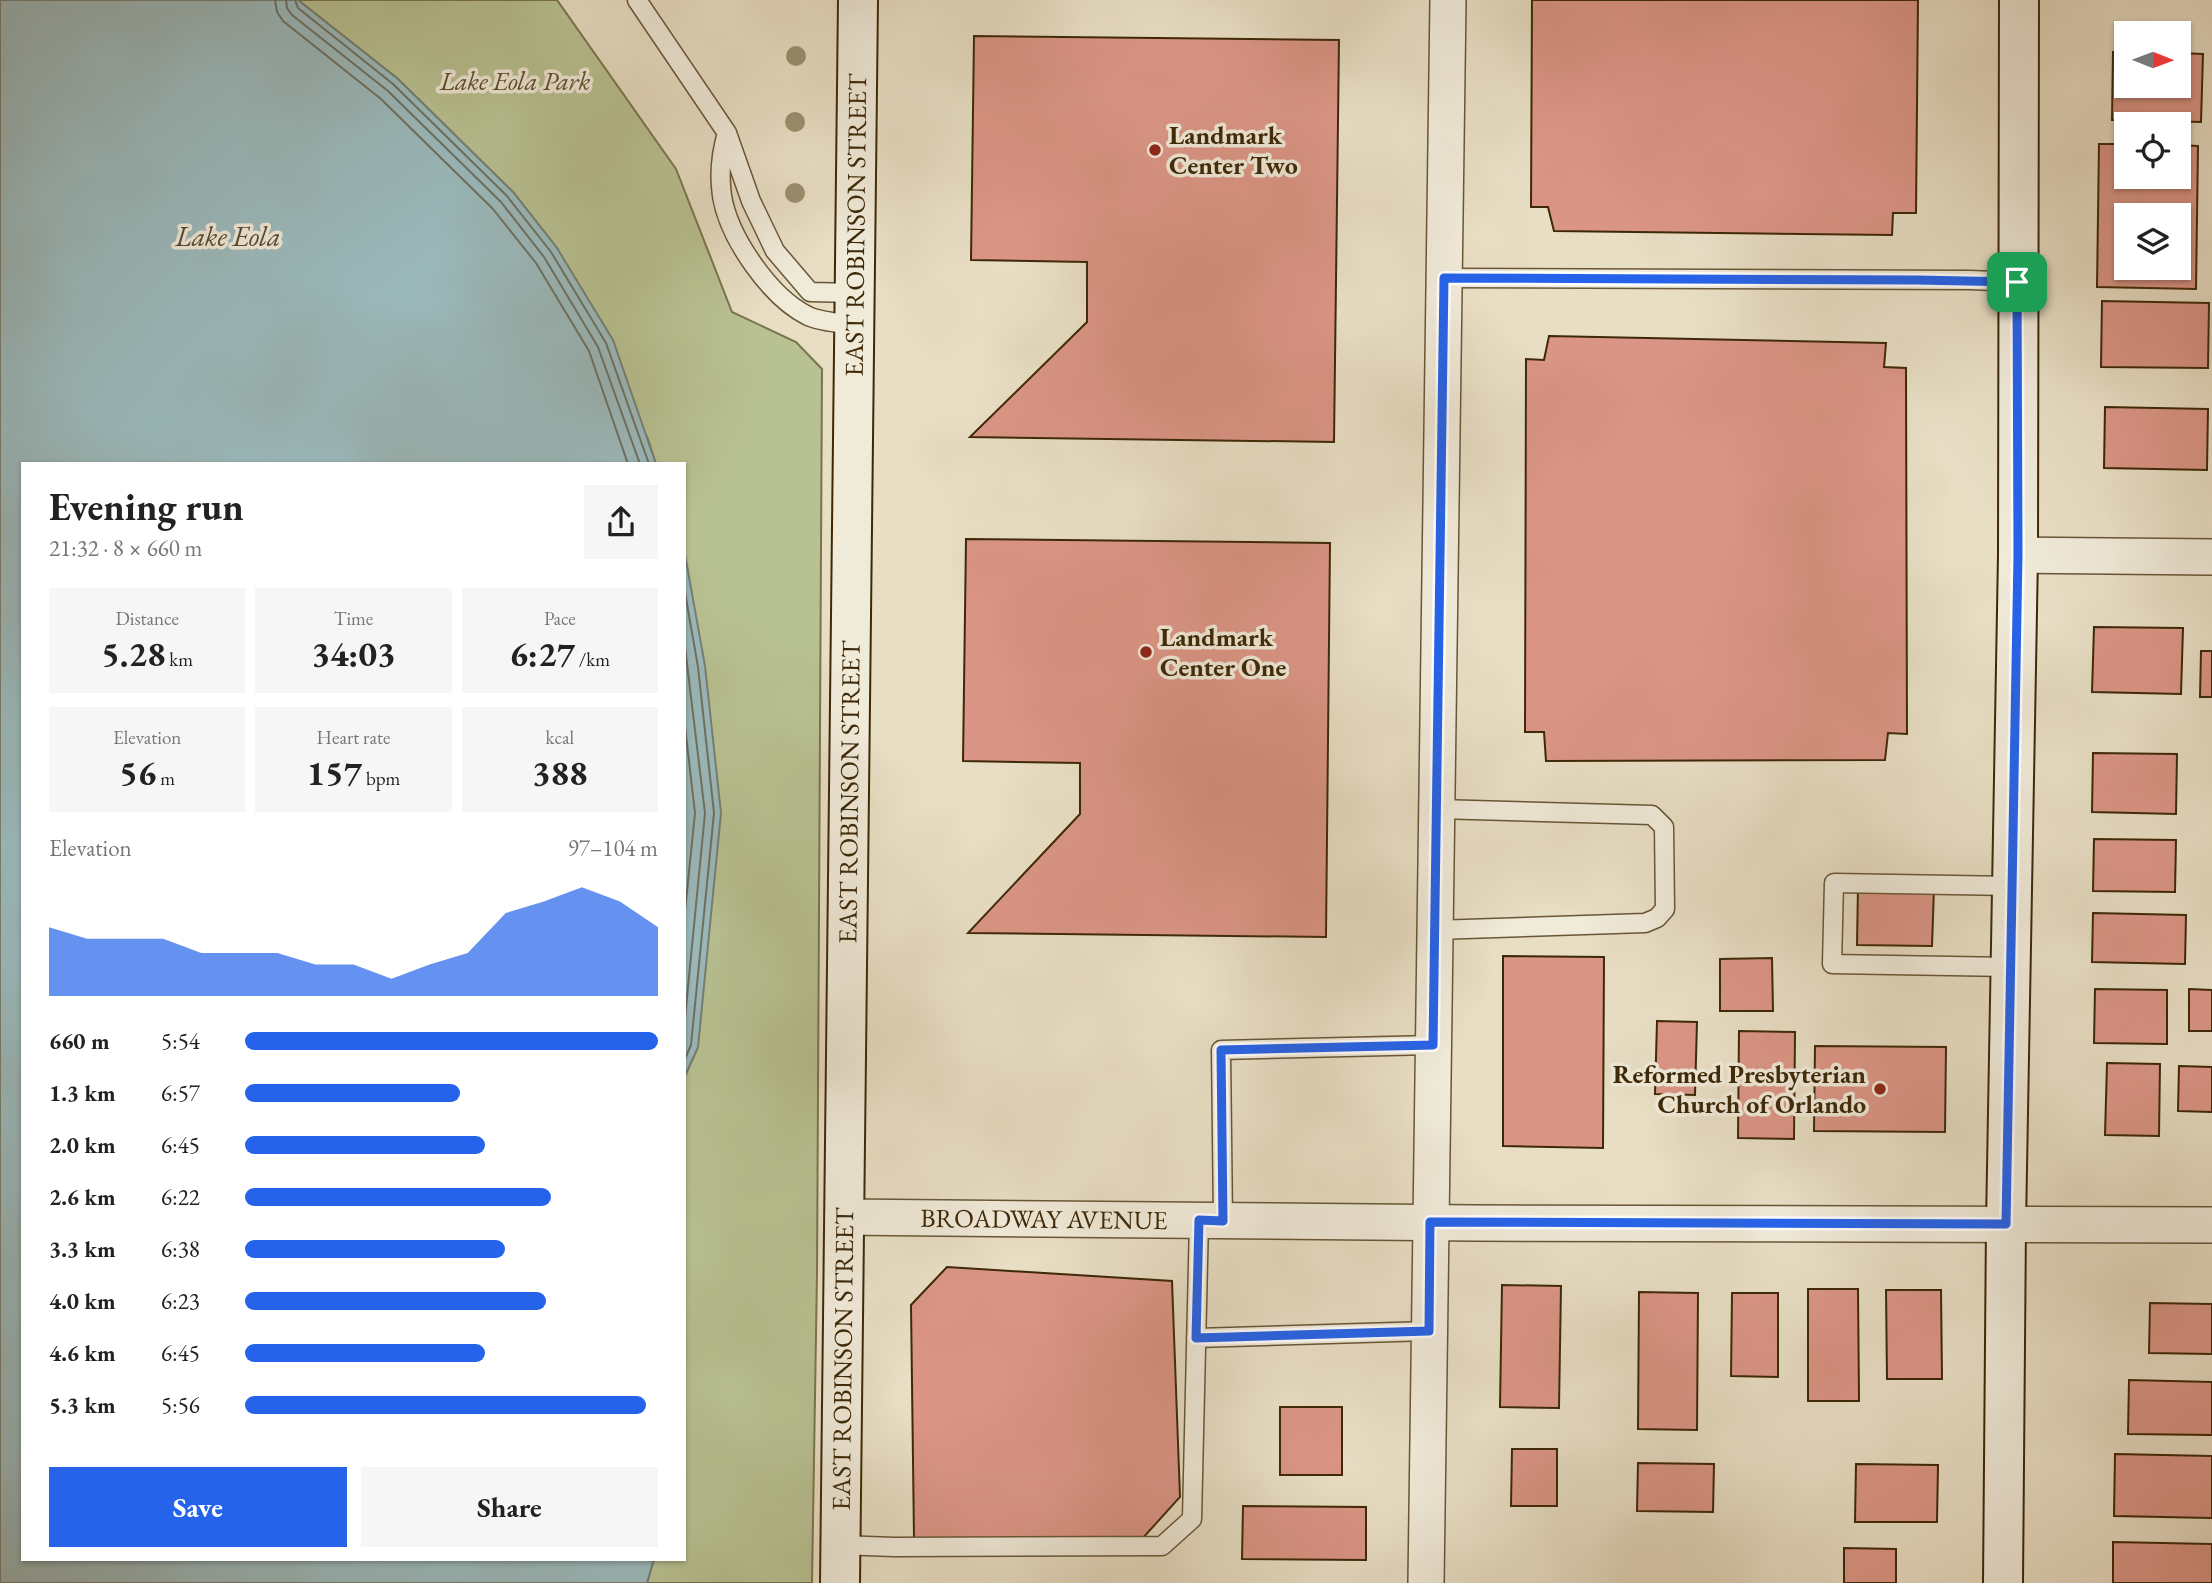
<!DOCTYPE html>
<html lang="en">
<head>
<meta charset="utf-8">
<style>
	:root { --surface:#fff; --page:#f6f6f6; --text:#222; --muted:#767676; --accent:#2563eb }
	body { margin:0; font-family:"EB Garamond",serif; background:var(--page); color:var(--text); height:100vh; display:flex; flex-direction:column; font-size:26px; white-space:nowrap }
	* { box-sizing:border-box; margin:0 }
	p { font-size:23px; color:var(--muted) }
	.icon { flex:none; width:38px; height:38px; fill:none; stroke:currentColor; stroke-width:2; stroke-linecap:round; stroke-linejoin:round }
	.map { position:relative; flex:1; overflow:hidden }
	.side { position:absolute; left:21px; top:462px; width:665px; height:1099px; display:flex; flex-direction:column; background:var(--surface); border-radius:0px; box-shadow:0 2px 5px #0004 }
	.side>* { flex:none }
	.needle { width:46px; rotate:91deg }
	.controls { position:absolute; left:2114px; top:21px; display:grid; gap:14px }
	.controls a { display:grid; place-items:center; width:77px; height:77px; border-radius:0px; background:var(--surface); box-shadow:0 2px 5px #0004; font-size:35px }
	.pin { position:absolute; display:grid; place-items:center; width:60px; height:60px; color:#fff; margin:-30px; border-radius:14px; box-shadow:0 4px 10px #0006 }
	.round { display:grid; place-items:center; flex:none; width:74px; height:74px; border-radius:0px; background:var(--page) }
	.overview { display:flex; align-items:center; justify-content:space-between; height:119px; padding:0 28px }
	h1 { font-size:38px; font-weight:700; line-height:52px }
	.metrics { display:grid; grid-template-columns:repeat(3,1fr); gap:10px; height:119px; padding:7px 28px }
	.metrics div { display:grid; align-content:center; border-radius:0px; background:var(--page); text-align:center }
	.metrics b { font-size:35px; font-weight:700 }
	.metrics small { font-size:19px; font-weight:400 }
	.metrics p { font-size:19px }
	.chart { height:196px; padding:14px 28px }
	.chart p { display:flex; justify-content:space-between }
	.chart svg { width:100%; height:126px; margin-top:7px; fill:var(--accent); opacity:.7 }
	.cta { display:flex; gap:14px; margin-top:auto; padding:14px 28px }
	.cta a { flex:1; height:80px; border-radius:0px; background:var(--accent); color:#fff; font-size:28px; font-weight:700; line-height:80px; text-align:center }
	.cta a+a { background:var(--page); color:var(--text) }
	ul { padding:0 28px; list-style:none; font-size:23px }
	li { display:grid; grid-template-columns:112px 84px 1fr; align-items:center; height:52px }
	li i { height:18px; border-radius:9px; background:var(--accent) }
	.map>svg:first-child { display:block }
	.green { fill:#b8c192; stroke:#7a744c; stroke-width:2 }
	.water { fill:#9bbabd; stroke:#758074; stroke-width:2 }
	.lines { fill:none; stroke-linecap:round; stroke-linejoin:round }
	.shore { stroke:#6c7162; stroke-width:2 }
	.building { fill:#db9586; stroke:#3d2807; stroke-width:2; fill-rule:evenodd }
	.lane-casing { stroke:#685636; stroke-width:21 }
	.street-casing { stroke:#685636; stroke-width:38 }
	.secondary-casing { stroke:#3d2807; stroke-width:42 }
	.lane { stroke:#f0ead9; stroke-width:18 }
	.street { stroke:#f0ead9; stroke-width:35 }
	.secondary { stroke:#f0ead9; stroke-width:38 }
	.tree { fill:#9b8f6f }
	.route-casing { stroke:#fff; stroke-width:14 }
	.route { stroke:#2563eb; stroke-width:9 }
	.poi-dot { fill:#8f2418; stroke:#f0ead9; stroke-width:2.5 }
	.labels { text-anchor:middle; stroke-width:7; stroke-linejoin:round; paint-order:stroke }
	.park-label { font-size:26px; font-style:italic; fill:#5c4e2a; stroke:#f0ead9 }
	.poi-label { font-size:26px; font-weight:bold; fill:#3d2807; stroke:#f0ead9; text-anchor:start }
	.street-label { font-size:26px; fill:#3d2807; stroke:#f0ead9 }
	.water-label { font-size:28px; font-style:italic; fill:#544c34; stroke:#f0ead9 }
</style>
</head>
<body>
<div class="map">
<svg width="2212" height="1583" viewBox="0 0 2212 1583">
	<rect width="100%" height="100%" fill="#e8dec4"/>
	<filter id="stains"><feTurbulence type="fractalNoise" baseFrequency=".00286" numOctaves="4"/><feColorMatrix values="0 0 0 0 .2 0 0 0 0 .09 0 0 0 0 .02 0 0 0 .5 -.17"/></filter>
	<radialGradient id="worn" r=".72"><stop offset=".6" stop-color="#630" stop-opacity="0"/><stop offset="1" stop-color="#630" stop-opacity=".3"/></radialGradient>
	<path class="green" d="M298 0H557L676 169 732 312 796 342 822 369 817 1272 812 1583H647L654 1559H684V1078L698 1047 684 549V464H656L648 439 557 248 513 192 398 79Z"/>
	<path class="water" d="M0 0H298L398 79 513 192 557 248 613 340 656 464H23V1559H654L647 1583H0Z
		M684 549 705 666 721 813 698 1047 684 1078Z"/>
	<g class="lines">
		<path class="shore" d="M275 0 277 12 283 21 381 99 493 209 536 263 589 351 628 464
			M286 0 287 8 292 15 388 91 501 202 544 257 598 347 640 464
			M295 0 298 8 393 84 507 196 551 252 606 343 649 464
			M684 587 698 667 714 813 691 1045 684 1061
			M684 639 705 813 684 1028
			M684 718 695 813 684 921"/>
	</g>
	<path class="building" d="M1532 0H1918L1916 213H1893L1892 235 1554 231 1548 207H1531Z
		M974 36 1339 40 1334 442 970 437 1087 322V262L971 260Z
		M2113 52H2126V86H2179V53L2203 54 2201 122 2112 120Z
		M2099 144H2126V177H2179V145L2198 146 2196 289 2097 287ZM2126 215H2179V268H2126Z
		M2102 301 2209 303 2208 368 2101 367Z
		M1549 336 1886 343 1884 367 1906 368 1907 734 1888 733 1885 760 1546 761 1544 732H1525L1526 359 1544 360Z
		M2105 407 2208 409 2207 470 2104 468Z
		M966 539 1330 543 1326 937 968 933 1080 814V763L963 761Z
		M2094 627 2183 628 2181 694 2092 692Z
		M2201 651H2212V697H2200Z
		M2093 753 2177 754 2176 814 2092 812Z
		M2094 839 2176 840 2175 892 2093 891Z
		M1858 886 1934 888 1932 946 1857 945Z
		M2093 913 2186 915 2185 964 2092 962Z
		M1503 956 1604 957 1603 1148 1503 1146Z
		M1772 958 1773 1011H1720V959Z
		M2095 989 2167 990V1044L2094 1043Z
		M2189 989 2212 990V1031H2189Z
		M1657 1021 1697 1022 1695 1095 1655 1094Z
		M1739 1031 1795 1032 1794 1139 1738 1138Z
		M1815 1046 1946 1047 1945 1132 1814 1131Z
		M2107 1063 2160 1064 2159 1136 2105 1135Z
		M2179 1066 2212 1067V1112L2178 1111Z
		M947 1267 1172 1281 1180 1497 1141 1540 914 1538 911 1305Z
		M1502 1285 1561 1286 1559 1408 1500 1407Z
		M1808 1289H1858L1859 1401H1808Z
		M1886 1290H1941L1942 1379H1887Z
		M1639 1292 1698 1293 1697 1430 1638 1429Z
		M1732 1293H1778V1377L1731 1376Z
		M2150 1303 2212 1304V1354L2149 1353Z
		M2129 1380 2212 1382V1435L2128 1434Z
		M1280 1407H1342V1475H1280Z
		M1512 1449H1557V1506H1511Z
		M2115 1454 2212 1456V1518L2114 1516Z
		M1638 1463 1714 1464 1713 1512 1637 1511Z
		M1856 1464 1938 1465 1937 1522H1855Z
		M1243 1506 1366 1507V1560L1242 1559Z
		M2113 1542 2212 1544V1583H2113Z
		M1844 1548 1896 1549V1583H1844Z"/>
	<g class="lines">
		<g class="lane-casing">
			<path id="lane" d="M637 0 727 133 751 201 775 251 810 292 856 293
				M727 133C721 153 719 175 722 196 729 238 770 297 808 316 821 322 841 323 855 325
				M1444 278 1970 280 2017 282
				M1435 930 1645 923 1657 918 1665 909 1664 827 1652 815 1437 809
				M2010 967 1832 964 1834 883 2012 886
				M1223 1221 1221 1050 1433 1045
				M1196 1338 1429 1331
				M840 1545 894 1547 1162 1546 1192 1519 1199 1220"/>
		</g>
		<g class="street-casing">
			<g id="street">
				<path d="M2018 555 2212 557"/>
				<path id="s1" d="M843 1217 1474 1223 2212 1225"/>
				<path d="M1426 1583 1448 0"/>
			</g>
		</g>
		<g class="secondary-casing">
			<g id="secondary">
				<path id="s2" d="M840 1583 858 0"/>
				<path d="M2003 1583 2006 1224 2018 555 2019 0"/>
			</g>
		</g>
		<use href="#lane" class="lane"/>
		<use href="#street" class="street"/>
		<use href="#secondary" class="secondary"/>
	</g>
	<g class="tree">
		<circle cx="796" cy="56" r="10"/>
		<circle cx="795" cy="122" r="10"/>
		<circle cx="795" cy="193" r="10"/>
	</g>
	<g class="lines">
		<g class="route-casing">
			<path id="route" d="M1444 278 1916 280 2017 282 2018 555 2006 1224 1430 1222 1429 1331 1196 1338 1199 1220 1223 1221 1221 1050 1433 1045Z"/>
		</g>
		<use href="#route" class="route"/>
	</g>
	<g class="poi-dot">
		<circle cx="1155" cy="150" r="7"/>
		<circle cx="1146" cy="652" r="7"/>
		<circle cx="1880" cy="1089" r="7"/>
	</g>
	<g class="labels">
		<g class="park-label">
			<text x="515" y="90">Lake Eola Park</text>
		</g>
		<g class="poi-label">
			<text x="1169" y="144">Landmark<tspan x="1169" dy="30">Center Two</tspan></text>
			<text x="1160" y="646">Landmark<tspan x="1160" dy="30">Center One</tspan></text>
			<text x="1866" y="1083" text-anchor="end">Reformed Presbyterian<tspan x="1866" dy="30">Church of Orlando</tspan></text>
		</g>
		<g class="street-label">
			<text dy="9" stroke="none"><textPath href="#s2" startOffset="1358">EAST ROBINSON STREET</textPath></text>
			<text dy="9" stroke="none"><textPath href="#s2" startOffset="791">EAST ROBINSON STREET</textPath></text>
			<text dy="9" stroke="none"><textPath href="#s1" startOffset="201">BROADWAY AVENUE</textPath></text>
			<text dy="9" stroke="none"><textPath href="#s2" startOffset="224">EAST ROBINSON STREET</textPath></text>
		</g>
		<g class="water-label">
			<text x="228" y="246">Lake Eola</text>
		</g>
	</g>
	<rect width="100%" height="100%" filter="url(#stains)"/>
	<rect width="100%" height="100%" fill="url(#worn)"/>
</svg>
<div class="controls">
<a><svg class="needle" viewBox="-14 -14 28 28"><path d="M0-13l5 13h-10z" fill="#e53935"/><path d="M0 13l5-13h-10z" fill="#767676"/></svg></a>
<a><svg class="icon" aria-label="locate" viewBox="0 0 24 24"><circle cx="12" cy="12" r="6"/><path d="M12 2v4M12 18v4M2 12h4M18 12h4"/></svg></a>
<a><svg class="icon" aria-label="layers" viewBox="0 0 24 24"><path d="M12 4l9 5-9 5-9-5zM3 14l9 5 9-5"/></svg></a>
</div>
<div class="pin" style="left:2017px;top:282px;background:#1e9e55"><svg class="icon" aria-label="arrive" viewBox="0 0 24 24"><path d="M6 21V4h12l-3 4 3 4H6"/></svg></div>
<section class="side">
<div class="overview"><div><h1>Evening run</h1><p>21:32 · 8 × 660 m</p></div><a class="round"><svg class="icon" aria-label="share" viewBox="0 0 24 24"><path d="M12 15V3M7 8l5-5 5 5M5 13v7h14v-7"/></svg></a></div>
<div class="metrics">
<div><p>Distance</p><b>5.28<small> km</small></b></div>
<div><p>Time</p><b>34:03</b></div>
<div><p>Pace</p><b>6:27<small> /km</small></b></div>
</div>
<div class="metrics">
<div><p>Elevation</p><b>56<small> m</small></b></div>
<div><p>Heart rate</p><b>157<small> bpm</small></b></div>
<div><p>kcal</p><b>388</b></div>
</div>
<div class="chart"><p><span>Elevation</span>97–104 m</p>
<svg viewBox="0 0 160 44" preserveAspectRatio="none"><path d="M0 44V20L10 24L20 24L30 24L40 29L50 29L60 29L70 33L80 33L90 38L100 33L110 29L120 15L130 11L140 6L150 11L160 20V44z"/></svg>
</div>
<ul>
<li><b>660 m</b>5:54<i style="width:100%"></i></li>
<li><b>1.3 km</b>6:57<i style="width:52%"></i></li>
<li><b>2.0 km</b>6:45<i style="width:58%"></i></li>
<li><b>2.6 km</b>6:22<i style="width:74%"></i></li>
<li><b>3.3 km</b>6:38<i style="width:63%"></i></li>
<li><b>4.0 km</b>6:23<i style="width:73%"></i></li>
<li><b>4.6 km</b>6:45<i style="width:58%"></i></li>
<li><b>5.3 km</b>5:56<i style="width:97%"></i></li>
</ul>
<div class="cta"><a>Save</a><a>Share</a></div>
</section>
</div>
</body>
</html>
